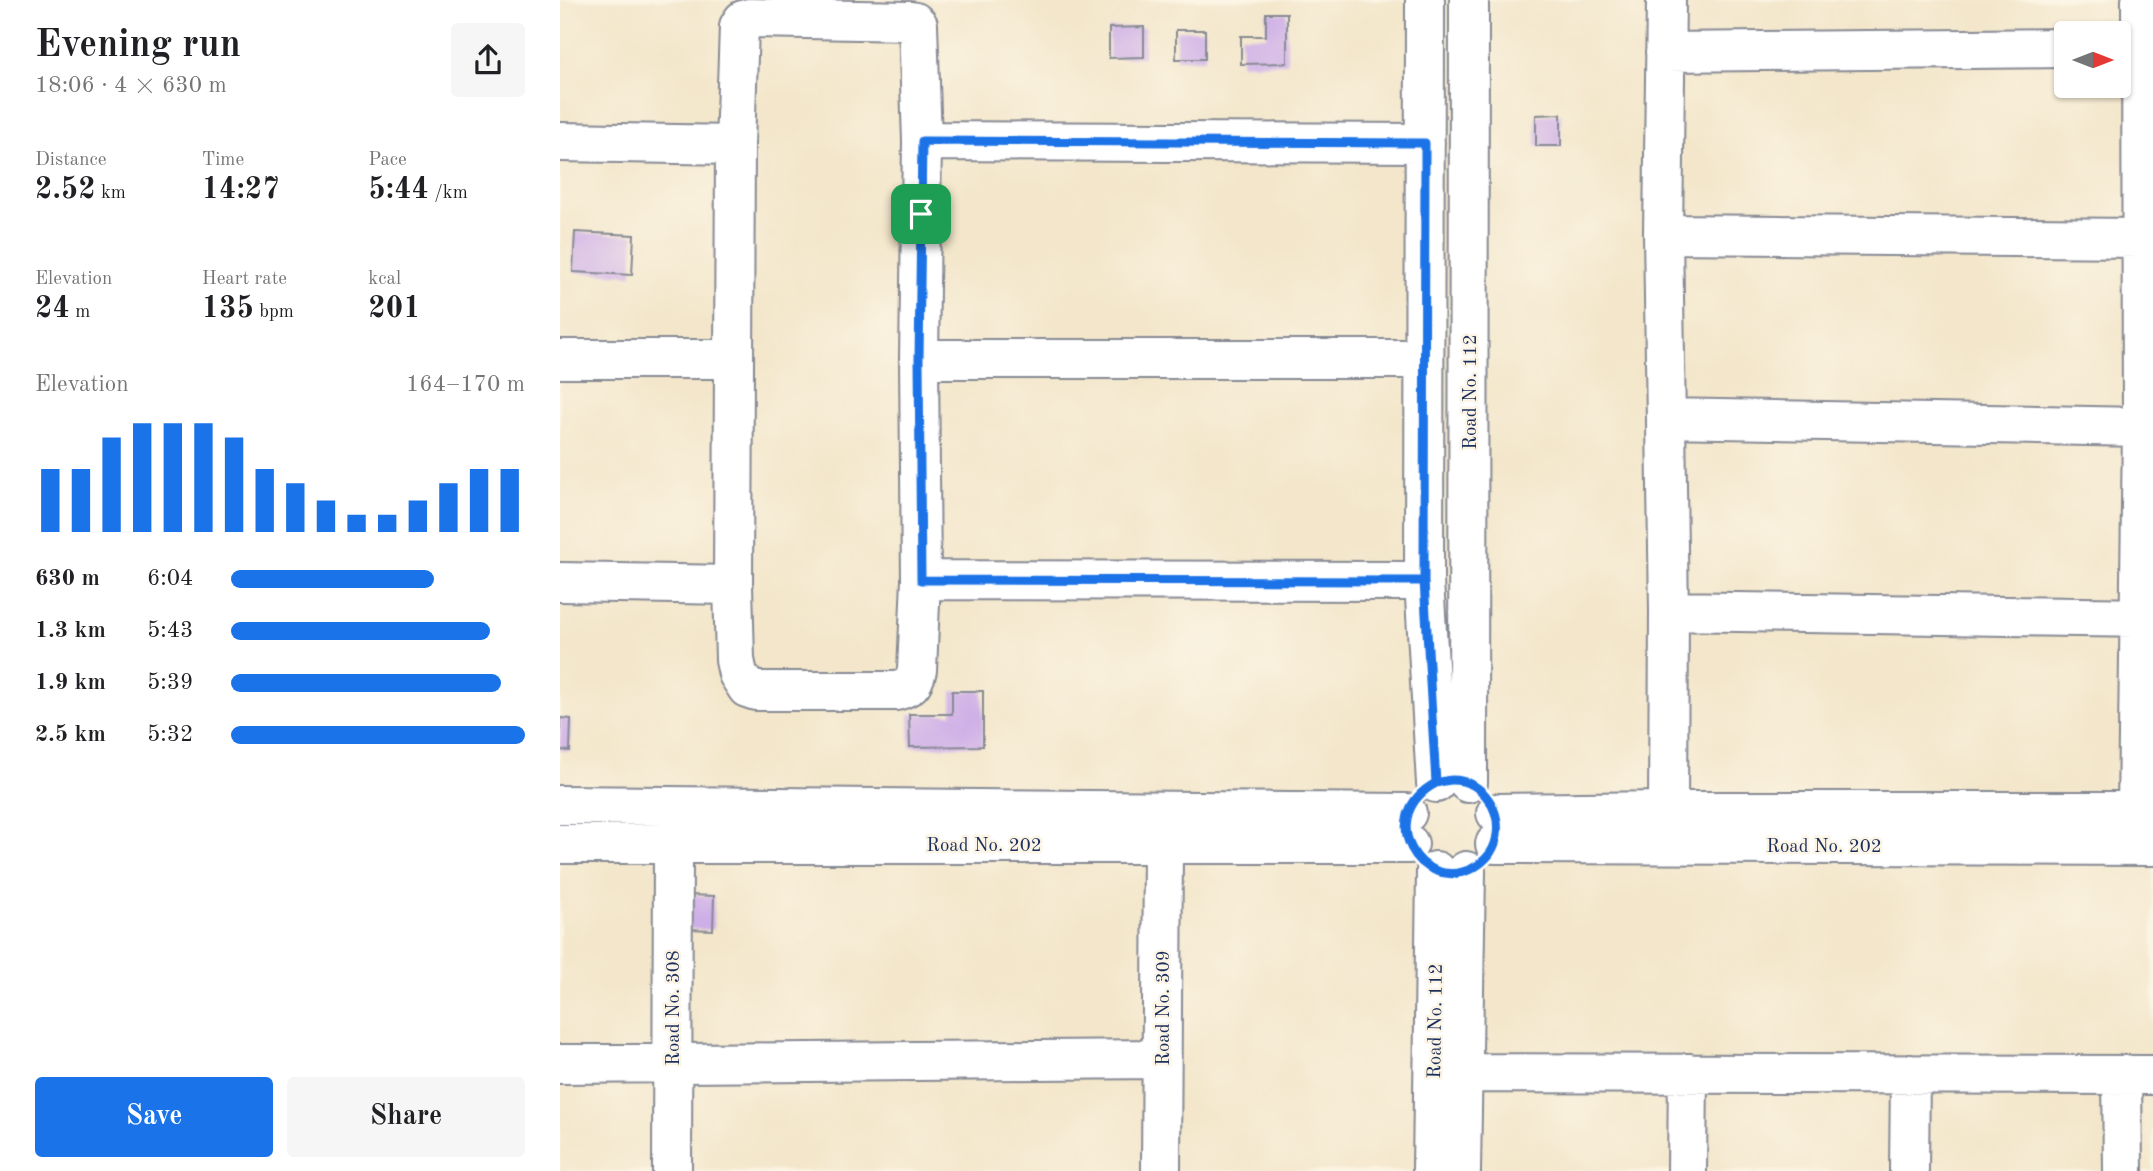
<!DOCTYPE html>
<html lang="en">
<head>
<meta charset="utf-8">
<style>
	:root { --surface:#fff; --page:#f6f6f6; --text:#202124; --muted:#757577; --accent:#1a73e8 }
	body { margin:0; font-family:"Old Standard TT",serif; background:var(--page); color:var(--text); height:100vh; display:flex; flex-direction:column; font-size:26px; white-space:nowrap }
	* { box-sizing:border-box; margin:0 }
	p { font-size:23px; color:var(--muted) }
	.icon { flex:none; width:38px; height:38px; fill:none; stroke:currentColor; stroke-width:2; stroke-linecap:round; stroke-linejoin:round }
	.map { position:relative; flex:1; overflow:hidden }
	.side { display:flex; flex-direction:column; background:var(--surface); width:560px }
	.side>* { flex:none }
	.needle { width:46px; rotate:90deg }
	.tools { position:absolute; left:1494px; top:21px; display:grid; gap:14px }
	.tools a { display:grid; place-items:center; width:77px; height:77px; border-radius:7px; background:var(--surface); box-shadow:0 2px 5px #0004; font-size:35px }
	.pin { position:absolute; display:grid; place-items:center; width:60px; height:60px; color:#fff; margin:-30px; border-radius:14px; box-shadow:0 4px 10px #0006 }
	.round { display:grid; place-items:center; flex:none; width:74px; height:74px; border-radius:7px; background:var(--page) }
	.overview { display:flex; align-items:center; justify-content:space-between; height:119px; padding:0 35px }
	h1 { font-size:38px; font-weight:800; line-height:52px }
	.figures { display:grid; grid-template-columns:repeat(3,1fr); gap:10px; height:119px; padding:7px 35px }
	.figures div { display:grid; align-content:center }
	.figures b { font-size:30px; font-weight:800 }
	.figures small { font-size:19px; font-weight:400 }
	.figures p { font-size:19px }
	.chart { height:196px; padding:14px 35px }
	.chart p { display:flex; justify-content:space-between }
	.chart svg { width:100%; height:126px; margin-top:7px; stroke:var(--accent); stroke-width:6 }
	.cta { display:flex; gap:14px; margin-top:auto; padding:14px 35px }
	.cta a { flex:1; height:80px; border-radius:7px; background:var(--accent); color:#fff; font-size:28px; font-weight:800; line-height:80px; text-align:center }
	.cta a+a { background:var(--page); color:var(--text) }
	ul { padding:0 35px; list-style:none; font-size:23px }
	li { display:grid; grid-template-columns:112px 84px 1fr; align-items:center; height:52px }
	li i { height:18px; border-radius:9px; background:var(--accent) }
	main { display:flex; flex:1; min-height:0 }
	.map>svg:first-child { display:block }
	.building { fill:#cdaee7 }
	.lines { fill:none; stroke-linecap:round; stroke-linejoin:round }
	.minor-casing { stroke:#878a94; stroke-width:42 }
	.minor { stroke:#fff; stroke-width:38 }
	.route-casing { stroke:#fff; stroke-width:14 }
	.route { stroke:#1a73e8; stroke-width:9 }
	.labels { text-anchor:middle; stroke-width:5; stroke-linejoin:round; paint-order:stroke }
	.street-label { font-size:19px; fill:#1b2f5e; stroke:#fcf5e5 }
</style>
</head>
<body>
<main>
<section class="side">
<div class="overview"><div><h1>Evening run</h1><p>18:06 · 4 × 630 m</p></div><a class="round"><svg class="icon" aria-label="share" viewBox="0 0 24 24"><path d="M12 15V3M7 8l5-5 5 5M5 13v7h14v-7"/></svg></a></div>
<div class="figures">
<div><p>Distance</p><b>2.52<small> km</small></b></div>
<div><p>Time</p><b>14:27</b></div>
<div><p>Pace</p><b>5:44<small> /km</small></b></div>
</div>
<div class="figures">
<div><p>Elevation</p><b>24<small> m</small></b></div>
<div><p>Heart rate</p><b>135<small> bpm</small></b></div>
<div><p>kcal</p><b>201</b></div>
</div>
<div class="chart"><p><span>Elevation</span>164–170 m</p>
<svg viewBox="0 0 160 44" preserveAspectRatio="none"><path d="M5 44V22M15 44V22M25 44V11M35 44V6M45 44V6M55 44V6M65 44V11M75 44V22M85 44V27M95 44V33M105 44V38M115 44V38M125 44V33M135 44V27M145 44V22M155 44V22"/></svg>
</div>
<ul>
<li><b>630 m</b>6:04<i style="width:69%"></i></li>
<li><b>1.3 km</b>5:43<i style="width:88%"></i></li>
<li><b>1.9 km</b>5:39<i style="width:92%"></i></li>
<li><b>2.5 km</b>5:32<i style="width:100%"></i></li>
</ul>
<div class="cta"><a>Save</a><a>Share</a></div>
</section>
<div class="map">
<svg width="1593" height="1171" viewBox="0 0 1593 1171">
	<rect width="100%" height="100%" fill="#fcf5e5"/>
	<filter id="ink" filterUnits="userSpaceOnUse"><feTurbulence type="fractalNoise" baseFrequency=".0143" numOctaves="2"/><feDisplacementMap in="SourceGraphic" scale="14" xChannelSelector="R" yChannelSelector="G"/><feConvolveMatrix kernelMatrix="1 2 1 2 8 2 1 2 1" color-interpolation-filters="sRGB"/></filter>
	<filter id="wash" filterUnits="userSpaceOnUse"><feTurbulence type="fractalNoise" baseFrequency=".00686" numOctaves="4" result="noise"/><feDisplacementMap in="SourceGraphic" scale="28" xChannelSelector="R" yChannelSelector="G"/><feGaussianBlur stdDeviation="1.57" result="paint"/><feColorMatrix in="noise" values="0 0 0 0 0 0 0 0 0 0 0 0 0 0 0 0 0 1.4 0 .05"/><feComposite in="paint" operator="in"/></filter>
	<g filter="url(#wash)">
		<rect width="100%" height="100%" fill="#f3e6ca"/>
		<g id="blocks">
			<path class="building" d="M706 13H727V63L681 64V36H706Z
				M584 27V57L549 58V28Z
				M616 30H645V59H616Z
				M1001 114V146H976V115Z
				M15 232 74 235 72 275 13 272Z
				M392 691H423V746L350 747 349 714H392Z
				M0 718 11 719 10 751 0 750Z
				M129 895 154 896 153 930 128 929Z"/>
		</g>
	</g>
	<g filter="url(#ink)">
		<use href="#blocks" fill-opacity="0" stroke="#878a94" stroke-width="2"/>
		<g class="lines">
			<g class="minor-casing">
				<path id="minor" d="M865 0 864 581 876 783
					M1106 0 1103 234 1109 611 1108 811
					M189 18 350 21 355 22 358 25 362 141 359 359 361 580 357 670C354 684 350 687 336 691H196L187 688 178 674 175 660 173 585 175 145 179 26 183 20Z
					M1105 52 1507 48
					M362 141 865 143
					M0 142 175 145
					M1103 234 1582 238
					M0 359H173
					M359 359H864
					M1106 418 1582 427
					M361 580 864 581
					M0 582 173 585
					M1109 611 1593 618
					M908 783 909 0
					M0 805 847 813
					M1577 811 1582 427 1581 0
					M936 813 1108 811H1593
					M0 844H849
					M935 844 1593 846
					M0 1064 601 1059
					M901 1073 1593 1075
					M1562 1075 1563 1171
					M112 1171 113 844
					M601 1171 603 845
					M872 1171 876 871
					M901 1171 906 871
					M1127 1171 1128 1073
					M1349 1171 1350 1074"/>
			</g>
			<use href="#minor" class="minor"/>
		</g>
	</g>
	<g class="lines" filter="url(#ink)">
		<g class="route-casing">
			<path id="route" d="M361 214 359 359 361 580 864 581 876 783C814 816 860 895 913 868 924 862 933 852 936 840 943 811 923 780 892 780 887 780 881 782 876 783L864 581 865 143 362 141 361 214"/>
		</g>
		<use href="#route" class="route"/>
	</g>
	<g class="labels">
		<g class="street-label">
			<text transform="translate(909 392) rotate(-90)" y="7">Road No. 112</text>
			<text x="424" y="851">Road No. 202</text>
			<text x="1264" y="852">Road No. 202</text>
			<text transform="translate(112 1008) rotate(-90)" y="7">Road No. 308</text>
			<text transform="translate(602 1008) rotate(-90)" y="7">Road No. 309</text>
			<text transform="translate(874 1021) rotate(-89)" y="7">Road No. 112</text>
		</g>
	</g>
</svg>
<div class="tools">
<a><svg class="needle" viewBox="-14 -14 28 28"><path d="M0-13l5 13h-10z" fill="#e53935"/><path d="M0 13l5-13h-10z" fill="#757577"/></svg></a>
</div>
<div class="pin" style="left:361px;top:214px;background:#1e9e55"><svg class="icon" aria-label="arrive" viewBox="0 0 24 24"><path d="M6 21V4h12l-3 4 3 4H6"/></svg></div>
</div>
</main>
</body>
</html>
